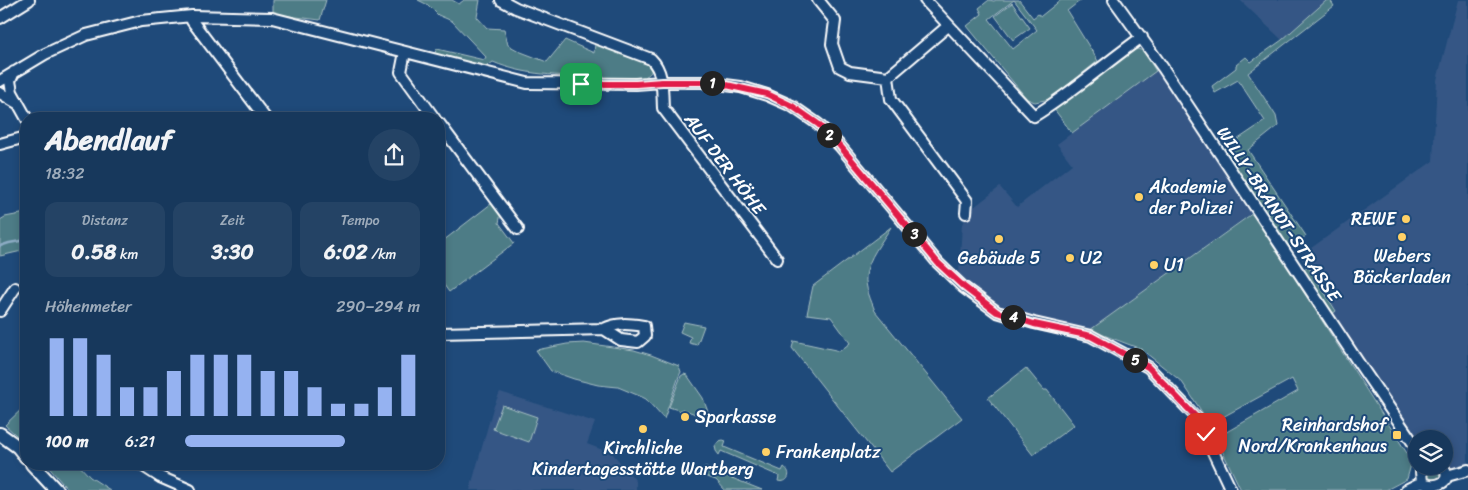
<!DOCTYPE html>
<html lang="de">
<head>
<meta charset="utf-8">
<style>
	:root { --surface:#17385c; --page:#244365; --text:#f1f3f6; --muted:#9eacbb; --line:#365272; --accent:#95b2f1 }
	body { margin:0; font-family:Sriracha,sans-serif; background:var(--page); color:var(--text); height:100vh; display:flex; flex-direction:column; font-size:19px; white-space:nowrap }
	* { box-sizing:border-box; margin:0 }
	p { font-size:16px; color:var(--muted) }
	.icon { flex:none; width:28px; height:28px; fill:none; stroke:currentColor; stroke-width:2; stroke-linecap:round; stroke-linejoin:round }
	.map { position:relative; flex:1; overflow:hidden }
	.drawer { position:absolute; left:20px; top:112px; width:425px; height:358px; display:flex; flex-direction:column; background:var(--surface); border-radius:20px; box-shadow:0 2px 8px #0003,0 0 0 1px var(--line) }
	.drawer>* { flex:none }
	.controls { position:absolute; left:1408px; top:430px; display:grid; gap:10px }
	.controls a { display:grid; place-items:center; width:45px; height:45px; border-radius:50%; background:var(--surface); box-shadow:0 2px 8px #0003,0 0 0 1px var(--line); font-size:25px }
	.pin { position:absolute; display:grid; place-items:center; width:42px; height:42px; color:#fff; margin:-21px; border-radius:10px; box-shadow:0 2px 8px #0006 }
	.km { position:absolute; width:25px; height:25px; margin:-12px; border-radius:50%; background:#222; color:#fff; font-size:14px; line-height:25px; text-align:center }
	.round { display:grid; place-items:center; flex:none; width:52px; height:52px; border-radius:26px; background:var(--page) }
	.summary { display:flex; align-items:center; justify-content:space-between; height:85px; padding:0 25px }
	h1 { font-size:28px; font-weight:700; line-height:38px }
	.metrics { display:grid; grid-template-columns:repeat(3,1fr); gap:8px; height:85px; padding:5px 25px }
	.metrics div { display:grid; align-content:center; border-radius:12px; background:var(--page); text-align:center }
	.metrics b { font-size:21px; font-weight:700 }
	.metrics small { font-size:14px; font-weight:400 }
	.metrics p { font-size:14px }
	.chart { height:140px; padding:10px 25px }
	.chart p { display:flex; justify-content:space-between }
	.chart svg { width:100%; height:90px; margin-top:5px; stroke:var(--accent); stroke-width:6 }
	ul { padding:0 25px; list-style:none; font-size:16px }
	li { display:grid; grid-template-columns:80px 60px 1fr; align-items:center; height:38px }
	li i { height:12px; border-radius:6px; background:var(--accent) }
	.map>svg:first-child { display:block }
	.built { fill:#355785 }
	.green { fill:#4e7c86; stroke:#a6bec2; fill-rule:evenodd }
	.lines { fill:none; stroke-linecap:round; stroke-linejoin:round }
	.stream { stroke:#8dacc5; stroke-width:2.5 }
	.minor-casing { stroke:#fff; stroke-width:14 }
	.major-casing { stroke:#fff; stroke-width:16 }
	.minor { stroke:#1f4a7a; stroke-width:10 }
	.major { stroke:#1f4a7a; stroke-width:12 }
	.route-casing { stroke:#fff; stroke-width:10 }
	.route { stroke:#e11d48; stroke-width:6 }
	.poi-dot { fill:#ffd166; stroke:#1f4a7a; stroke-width:2 }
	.labels { text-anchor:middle; stroke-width:4; stroke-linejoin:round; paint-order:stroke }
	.street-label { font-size:18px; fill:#fff; stroke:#1f4a7a }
	.poi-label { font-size:18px; fill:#fff; stroke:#1f4a7a; text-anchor:start }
</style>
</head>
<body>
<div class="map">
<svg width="1468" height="490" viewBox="0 0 1468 490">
	<rect width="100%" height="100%" fill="#1f4a7a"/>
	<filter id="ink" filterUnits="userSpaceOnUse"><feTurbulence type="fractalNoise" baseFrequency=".02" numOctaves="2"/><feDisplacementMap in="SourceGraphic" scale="10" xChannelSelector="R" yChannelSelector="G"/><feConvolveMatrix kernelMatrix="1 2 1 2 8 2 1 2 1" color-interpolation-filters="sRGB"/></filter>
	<g filter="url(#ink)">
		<path class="built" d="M1240 0H1327L1282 40Z
			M1458 0H1468V470L1447 476 1444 466V439H1416L1328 317 1336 310 1300 256 1433 161 1437 80Z
			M1161 67 1257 209 1090 330 1017 315 984 300 959 274 962 224 974 207 1000 187 1017 207 1072 164 1057 144Z
			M500 392 595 422 587 444 613 454 636 481V490H470L493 408Z"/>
		<path class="green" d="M273 0H326L320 20 273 14Z
			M418 0H452L459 4 464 0H480L477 17 487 28 504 29 508 45 521 52 547 62 565 40 594 53 595 44C600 46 674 65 644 77L594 79 593 77C557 75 527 76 493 62L486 67 434 54 437 49 484 60 486 57 452 21 438 15 428 5Z
			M989 0 994 1 996 0H1019L1033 18 1038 14 1041 16 1061 0H1081L1067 11 1098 61 1050 99 1035 102 1027 99 967 26 982 14 979 8ZM1014 0 1037 30 1013 49 989 19Z
			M1327 0H1330L1334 6 1248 73 1276 116 1278 126 1248 150 1306 236 1284 250 1219 152 1265 121 1238 80 1215 93 1212 86 1236 68V65L1246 57 1251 62 1282 40Z
			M1012 3 1030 28 1013 40 995 16Z
			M1138 49 1143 51 1156 71 1072 133 1054 109 1131 50Z
			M496 200 502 208 499 223 514 243 449 292 439 278V244Z
			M26 213V250L0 256V220L5 217Z
			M1253 213 1412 461 1407 479 1386 490H1241L1216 438 1298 391 1292 379 1210 424 1182 382 1141 349 1090 330Z
			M891 227C882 242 868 258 866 276 865 288 871 300 875 311L962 418 890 472 792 348 794 341 840 351 850 343 831 317 807 314 813 286Z
			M1308 266 1336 311 1328 317 1299 273Z
			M684 322 704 326 697 345 689 343 691 337 680 332Z
			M584 343 634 350 651 355 679 366 681 372 679 376 664 419 646 399 642 397 618 387 598 385 574 379 551 371 536 350 567 344Z
			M1026 368 1044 390H1047L1074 425 1033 455 988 398Z
			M684 374 687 375 703 398 708 412 704 420 700 419 701 416 682 409 681 411 669 407 681 376Z
			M26 405V444L5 425Z
			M502 405 537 417 529 442 493 429Z
			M723 440 726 441 724 447 782 471 784 467C793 473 788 484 778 481L779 476 721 451 719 455 716 451 715 446 719 441Z
			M46 464H78L90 477 110 490H68Z
			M704 467 762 490H725L716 480 699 474Z
			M1436 468 1442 473 1441 481H1427V473L1431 469Z"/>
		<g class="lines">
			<path class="stream" d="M0 246 9 243 26 240"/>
			<g class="minor-casing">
				<path id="minor" d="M501 0 516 8 651 59C664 72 662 91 663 108L777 259
					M818 0 835 21 832 44 840 67 850 72 888 77
					M925 0 1034 116C1072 93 1105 63 1142 37
					M1114 0 1163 68 1358 362 1416 447
					M192 16V21L266 119
					M0 18 29 0
					M948 26 888 77 891 99 967 201 966 213
					M405 52 401 72 435 119
					M14 72 10 81 12 92 27 119
					M0 81 45 54 86 35 141 21 192 16 272 18 527 83 636 84 662 82H702L741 87 767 95 792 106 818 124 840 146 938 263 963 287 997 312 1034 323 1091 336 1148 367 1197 418 1231 490
					M0 93 17 103
					M439 123 518 229
					M0 144 26 137
					M0 311 15 288
					M439 333 604 329C617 322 630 324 644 326L645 336 638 342 621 340 604 329
					M140 464 160 477 190 490
					M1425 466 1421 472 1422 482C1434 490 1456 482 1442 466
					M1447 476 1468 470
					M1406 490 1422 482"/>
			</g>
			<g class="major-casing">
				<path id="major" d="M0 434 18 447 26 457
					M32 464 56 490"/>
			</g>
			<use href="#minor" class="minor"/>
			<use href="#major" class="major"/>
		</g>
	</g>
	<g class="lines" filter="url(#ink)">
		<g class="route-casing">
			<path id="route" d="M581 84H636L662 82H702L722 84 767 94 792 106 818 124 840 146 938 263 964 287 997 312 1034 324 1091 336 1148 367 1197 418 1206 434"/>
		</g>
		<use href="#route" class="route"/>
	</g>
	<g class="poi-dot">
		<circle cx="1139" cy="197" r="5"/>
		<circle cx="1406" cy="219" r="5"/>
		<circle cx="1402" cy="237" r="5"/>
		<circle cx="999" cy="239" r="5"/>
		<circle cx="1070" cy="258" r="5"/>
		<circle cx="1154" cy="265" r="5"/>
		<circle cx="685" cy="417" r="5"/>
		<circle cx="643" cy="429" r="5"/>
		<rect x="1392" y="430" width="10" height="10" rx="2.5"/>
		<circle cx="766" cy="452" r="5"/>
	</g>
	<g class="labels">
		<g class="street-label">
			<text transform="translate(725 164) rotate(53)" y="6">AUF DER HÖHE</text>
			<text transform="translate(1279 214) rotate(56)" y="6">WILLY-BRANDT-STRASSE</text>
		</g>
		<g class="poi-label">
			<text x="1149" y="193">Akademie<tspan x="1149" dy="21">der Polizei</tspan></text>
			<text x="1396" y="225" text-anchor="end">REWE</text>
			<text x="1402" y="262" text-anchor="middle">Webers<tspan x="1402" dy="21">Bäckerladen</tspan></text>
			<text x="999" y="264" text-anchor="middle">Gebäude 5</text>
			<text x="1080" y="264">U2</text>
			<text x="1164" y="271">U1</text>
			<text x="695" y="423">Sparkasse</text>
			<text x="1387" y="431" text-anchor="end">Reinhardshof<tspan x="1387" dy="21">Nord/Krankenhaus</tspan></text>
			<text x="643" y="454" text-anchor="middle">Kirchliche<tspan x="643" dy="21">Kindertagesstätte Wartberg</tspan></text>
			<text x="776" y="458">Frankenplatz</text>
		</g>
	</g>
</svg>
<div class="controls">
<a><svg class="icon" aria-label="layers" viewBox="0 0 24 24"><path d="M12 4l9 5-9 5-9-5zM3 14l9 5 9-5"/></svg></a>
</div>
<div class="pin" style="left:581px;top:84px;background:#1e9e55"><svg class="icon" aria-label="arrive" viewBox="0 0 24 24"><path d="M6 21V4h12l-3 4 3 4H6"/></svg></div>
<div class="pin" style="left:1206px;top:434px;background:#d93025"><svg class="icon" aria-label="check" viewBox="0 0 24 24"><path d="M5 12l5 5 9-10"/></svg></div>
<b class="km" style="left:712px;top:83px">1</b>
<b class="km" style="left:829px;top:135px">2</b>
<b class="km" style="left:914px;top:234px">3</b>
<b class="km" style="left:1013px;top:317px">4</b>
<b class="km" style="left:1135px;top:360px">5</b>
<section class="drawer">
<div class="summary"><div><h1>Abendlauf</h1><p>18:32</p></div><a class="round"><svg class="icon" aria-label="share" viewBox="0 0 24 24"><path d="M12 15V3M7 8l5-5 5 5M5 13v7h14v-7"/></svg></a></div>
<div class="metrics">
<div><p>Distanz</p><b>0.58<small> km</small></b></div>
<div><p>Zeit</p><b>3:30</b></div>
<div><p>Tempo</p><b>6:02<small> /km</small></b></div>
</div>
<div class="chart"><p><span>Höhenmeter</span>290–294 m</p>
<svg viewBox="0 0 160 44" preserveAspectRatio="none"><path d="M5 44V6M15 44V6M25 44V14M35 44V30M45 44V30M55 44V22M65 44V14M75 44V14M85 44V14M95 44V22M105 44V22M115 44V30M125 44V38M135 44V38M145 44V30M155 44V14"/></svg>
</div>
<ul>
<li><b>100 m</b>6:21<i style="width:68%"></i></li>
</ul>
</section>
</div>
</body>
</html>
